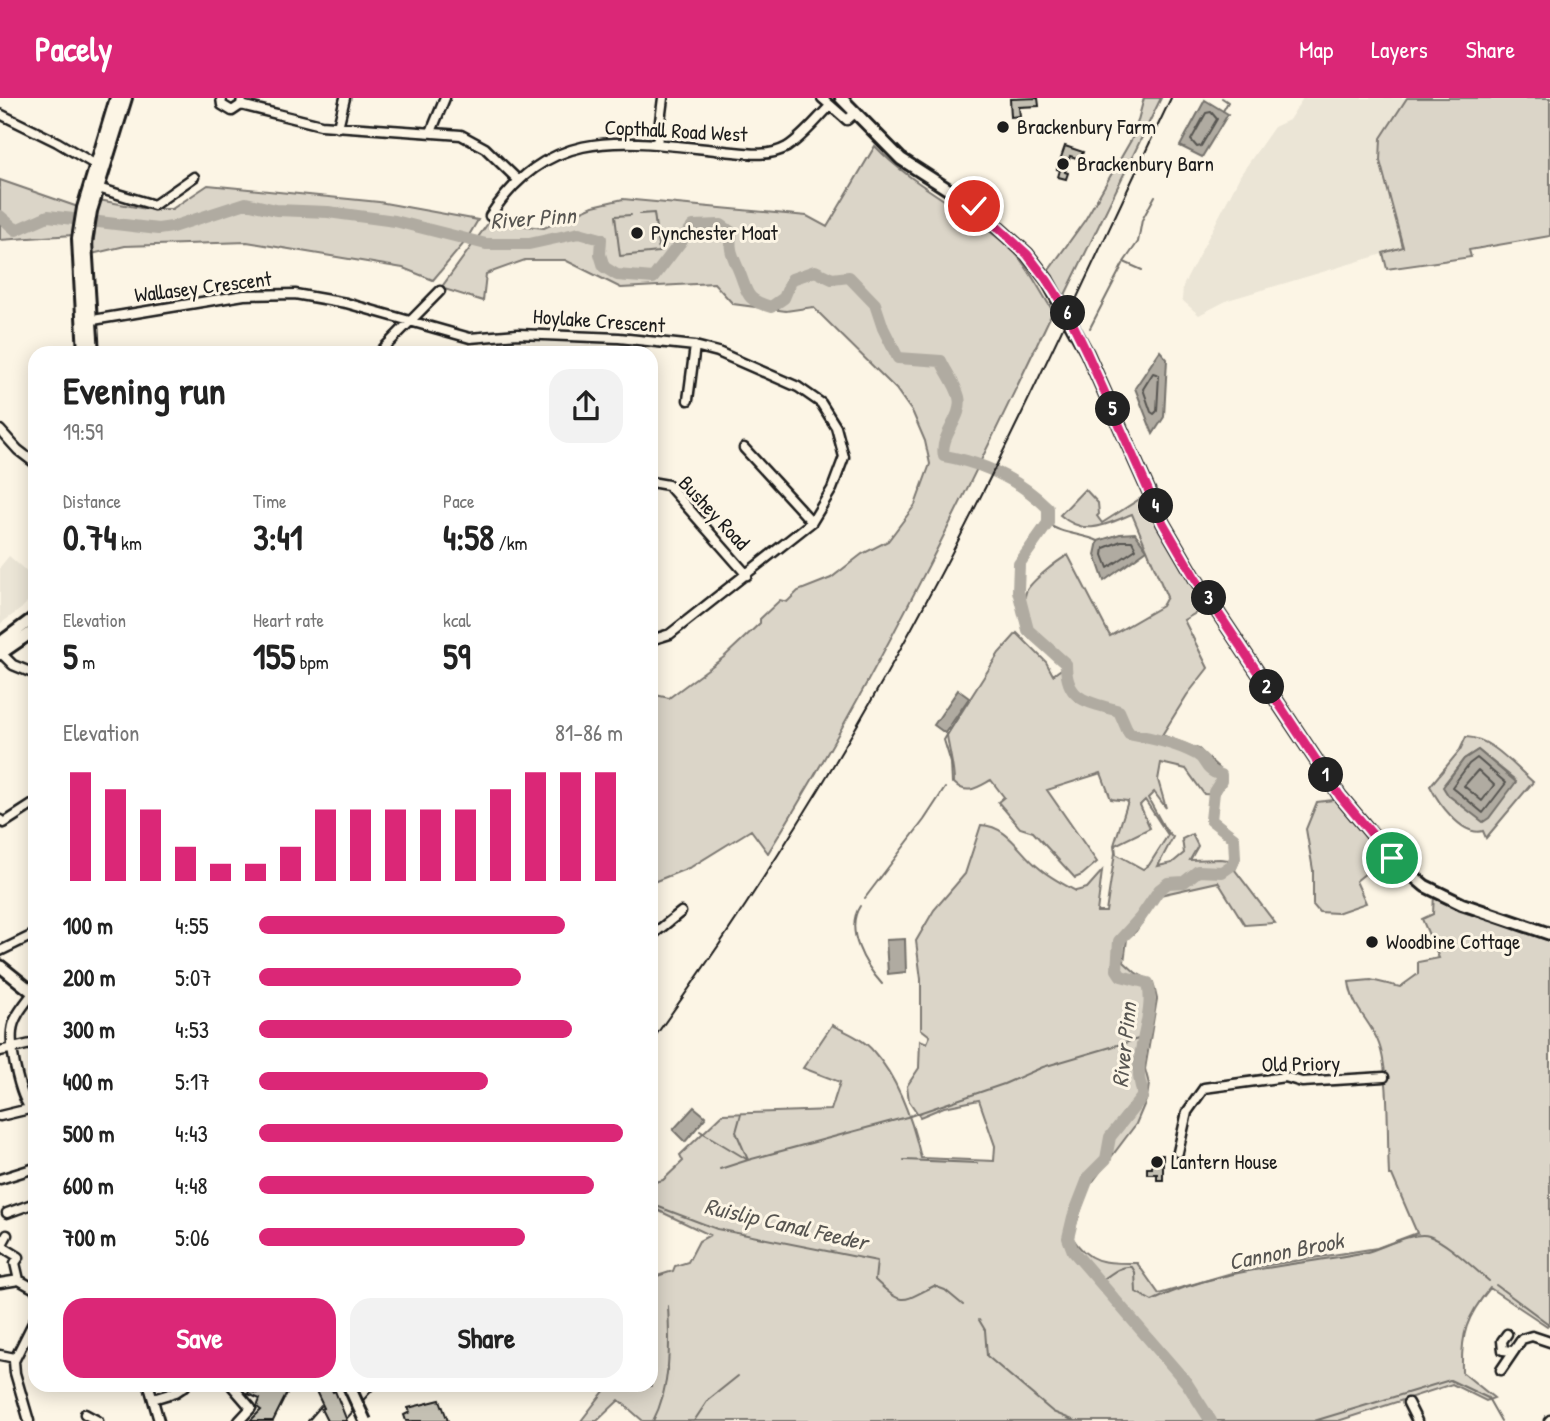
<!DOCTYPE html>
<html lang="en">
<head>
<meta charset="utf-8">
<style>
	:root { --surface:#fff; --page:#f2f2f2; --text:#222; --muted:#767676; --accent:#db2777 }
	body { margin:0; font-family:"Patrick Hand",sans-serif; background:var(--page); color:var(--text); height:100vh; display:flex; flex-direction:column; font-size:26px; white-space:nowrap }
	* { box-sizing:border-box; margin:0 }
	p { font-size:23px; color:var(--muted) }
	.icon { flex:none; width:38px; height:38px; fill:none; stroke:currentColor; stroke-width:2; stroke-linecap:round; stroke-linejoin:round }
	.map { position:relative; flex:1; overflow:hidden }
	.sheet { position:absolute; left:28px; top:248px; width:630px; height:1046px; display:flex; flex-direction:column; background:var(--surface); border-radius:21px; box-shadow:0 4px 18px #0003 }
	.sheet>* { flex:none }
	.pin { position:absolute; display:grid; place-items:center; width:60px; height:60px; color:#fff; margin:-30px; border:4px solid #fff; border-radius:50%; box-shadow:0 2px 7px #0007 }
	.km { position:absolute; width:35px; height:35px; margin:-18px; border-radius:50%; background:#222; color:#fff; font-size:19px; line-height:35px; text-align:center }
	.round { display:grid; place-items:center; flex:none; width:74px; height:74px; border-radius:21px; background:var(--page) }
	.summary { display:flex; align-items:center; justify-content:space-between; height:119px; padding:0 35px }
	h1 { font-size:38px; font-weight:700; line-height:52px }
	.figures { display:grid; grid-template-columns:repeat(3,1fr); gap:10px; height:119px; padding:7px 35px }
	.figures div { display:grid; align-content:center }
	.figures b { font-size:35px; font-weight:700 }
	.figures small { font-size:19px; font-weight:400 }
	.figures p { font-size:19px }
	.chart { height:196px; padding:14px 35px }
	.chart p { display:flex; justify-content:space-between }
	.chart svg { width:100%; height:126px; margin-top:7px; stroke:var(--accent); stroke-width:6 }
	.action { display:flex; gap:14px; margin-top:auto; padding:14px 35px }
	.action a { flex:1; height:80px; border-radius:21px; background:var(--accent); color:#fff; font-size:28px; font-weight:700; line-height:80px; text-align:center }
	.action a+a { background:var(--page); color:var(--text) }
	ul { padding:0 35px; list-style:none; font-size:23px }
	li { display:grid; grid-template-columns:112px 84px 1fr; align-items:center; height:52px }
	li i { height:18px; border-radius:9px; background:var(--accent) }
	header { display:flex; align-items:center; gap:42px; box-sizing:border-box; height:98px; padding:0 35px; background:var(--accent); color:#fff }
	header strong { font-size:33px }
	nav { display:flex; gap:38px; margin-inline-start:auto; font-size:24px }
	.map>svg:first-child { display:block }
	.built { fill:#ebe5d6 }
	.green { fill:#dbd5c8; stroke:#7c7872; stroke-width:2; fill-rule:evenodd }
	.water { fill:#b0aba1; stroke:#75726c; stroke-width:2 }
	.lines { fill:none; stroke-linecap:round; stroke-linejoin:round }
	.shore { stroke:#575551; stroke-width:2 }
	.stream { stroke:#75726c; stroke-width:2 }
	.river { stroke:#b0aba1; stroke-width:12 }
	.building { fill:#c4c0b3; stroke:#1c1c1c; stroke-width:2 }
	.street-casing { stroke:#1c1c1c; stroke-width:13 }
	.secondary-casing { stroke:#1c1c1c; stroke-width:16 }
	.street { stroke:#fcf5e5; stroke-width:8 }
	.secondary { stroke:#fcf5e5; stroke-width:10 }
	.rail { stroke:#1c1c1c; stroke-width:2 }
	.secondary-bridge-casing { stroke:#1c1c1c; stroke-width:16; stroke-linecap:butt }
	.secondary-bridge { stroke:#fcf5e5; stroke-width:10 }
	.route-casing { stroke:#fff; stroke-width:14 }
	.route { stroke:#db2777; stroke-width:9 }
	.poi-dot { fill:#1c1c1c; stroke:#fcf5e5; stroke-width:2.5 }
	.labels { text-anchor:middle; stroke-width:6; stroke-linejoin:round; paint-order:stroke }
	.poi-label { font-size:21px; fill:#1c1c1c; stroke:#fcf5e5; text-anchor:start }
	.street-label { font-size:21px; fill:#1c1c1c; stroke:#fcf5e5 }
	.water-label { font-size:23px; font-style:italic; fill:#575551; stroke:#fcf5e5 }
</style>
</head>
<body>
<header>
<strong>Pacely</strong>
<nav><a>Map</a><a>Layers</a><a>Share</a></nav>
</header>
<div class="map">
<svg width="1550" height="1323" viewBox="0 0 1550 1323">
	<rect width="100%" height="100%" fill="#fcf5e5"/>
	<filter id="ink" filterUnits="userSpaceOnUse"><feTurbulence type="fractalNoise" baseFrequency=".0143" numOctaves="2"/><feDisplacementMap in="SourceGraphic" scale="14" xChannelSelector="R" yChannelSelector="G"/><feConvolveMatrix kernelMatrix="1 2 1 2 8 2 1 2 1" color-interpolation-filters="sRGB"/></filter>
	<g filter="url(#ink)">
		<path class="built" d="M1303 0H1407L1381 40 1391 111 1403 150 1228 202 1199 217 1182 202 1183 188 1241 76 1274 29 1289 22Z
			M579 243 650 248 649 255H507V244Z
			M9 458 27 474 35 465V496L21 511 0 526V469Z"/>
		<path class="green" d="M1144 0H1161L1062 203 1044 179 1085 122 1134 37Z
			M1407 0H1550V138L1469 152 1471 159 1387 171 1383 155 1403 149 1380 63 1381 40Z
			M875 48C915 91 972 113 1015 155 1030 171 1041 195 1053 213 965 398 876 581 768 755L751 732 691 769 651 785V596L669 600 724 559 760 525V521L780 502 787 504 798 493 831 480 862 456 888 443 915 407 930 366 925 343 913 315 896 291 813 209 786 213 733 206 714 185 621 190 565 162H525L486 176 483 203 441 190 489 124 544 130 593 108 623 101 807 118 827 129Z
			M0 82 78 109 73 137 0 142Z
			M208 87 379 104 478 122 465 144 433 182 403 170 247 144 125 148 92 156 99 102 146 111H172Z
			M1085 391 1098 405 1099 416 1097 418 1102 425 1146 397 1208 508 1184 522 1208 570 1187 597 1162 637 1199 651 1225 676V684L1218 697 1204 696 1186 671 1161 665 1158 682 1166 710 1154 694 1148 700 1165 731 1173 739 1158 768 1172 765 1184 755 1182 741 1192 736 1198 748 1190 762 1220 761 1239 763 1235 772 1275 825 1245 827 1218 784 1160 797 1136 833 1127 841 1124 864 1136 875 1153 884 1157 901 1145 971 1149 986 1147 1000 1136 1026 1088 1090 1072 1139C1089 1167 1107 1165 1137 1165L1159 1196 1249 1170 1377 1150 1417 1135 1392 1077H1389C1387 1043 1390 976 1379 946 1370 921 1353 913 1349 884L1371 882 1400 889 1418 876V864L1439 860 1422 821 1433 816 1434 795 1460 813 1550 841V1224L1547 1228 1490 1190C1466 1219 1461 1236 1462 1274L1494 1300 1486 1303 1452 1286 1338 1323H643L619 1302 597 1323H581L608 1288H651V1235L653 1232 651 1227V1180L673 1173 675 1168 688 1164 699 1143 710 1137 651 1109V1085L663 1082 683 1063 680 1057 723 1016 831 1012 840 984 803 970 832 927C846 934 864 941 874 954 899 982 913 1025 921 1060L994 1063 995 1048 979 1002 944 1009 920 1019 909 1003 907 988 919 970 920 942 927 945 930 938 921 931V881L916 843 934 812 965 776 981 727C1008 728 1019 754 1038 769 1049 779 1063 786 1076 793L1087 790 1102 773 1097 814H1106L1115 755 1114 747 1128 703 1111 701 1101 675 1047 692 1097 764 1082 777 1075 780 1033 734 1020 730 998 704 1004 699 991 682C978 689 967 698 954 685 954 668 949 654 947 637L999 555 1017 535 1046 564 1053 577 1068 566C1062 554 1048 551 1039 541 1028 531 1021 509 1026 494 1030 484 1057 463 1068 457L1110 538 1162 508 1167 499 1132 416C1105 427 1085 439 1060 417ZM1145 702 1168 737 1149 767 1143 771 1116 756 1115 747 1150 730 1140 707Z
			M1466 639C1492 640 1513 667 1533 684L1486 740 1483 733C1462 739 1438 704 1430 688L1460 652ZM1478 652 1514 681 1445 685 1464 661Z
			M1342 701 1386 759 1356 783 1366 805 1337 815 1319 814 1313 807V772L1306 731 1317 704Z"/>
		<path class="water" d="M1205 2 1228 16 1202 59 1180 48Z
			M1160 253 1167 261 1164 319 1153 336 1135 290Z
			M1135 435 1147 452 1104 483 1095 457 1098 443 1120 436Z
			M958 592 969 600 945 635 934 627Z
			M1478 652 1516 684 1489 720 1483 724 1448 697 1443 689 1464 661Z
			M905 841 906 874 888 876 886 842Z
			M694 1009 706 1019 685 1044 673 1032Z"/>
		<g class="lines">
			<path class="shore" d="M1211 14 1217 21 1201 48 1197 49 1191 42 1206 15Z
				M1153 275 1159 277 1157 313 1154 316 1151 314 1143 291Z
				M1121 443H1132L1136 451 1108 470 1103 457 1104 450Z
				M1477 660 1506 685 1483 715 1452 689 1469 666Z
				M1478 672 1494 687 1482 703 1464 688Z"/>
			<path class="stream" d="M1222 0 1228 4 1223 13
				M631 117 615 118 620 158 659 154 654 115 640 116
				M1142 172 1124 164 1138 144 1142 122 1155 98
				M1090 230 1123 166
				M1048 425C1058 436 1084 436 1098 443
				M952 685 951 665 944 642 968 602
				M865 800 924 722 945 690
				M860 808C844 832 865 867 882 886
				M33 917 35 919
				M700 1033 748 1062 907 1019 1004 986 1043 969 1145 939
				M904 1062 977 1065
				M720 1071 748 1062 736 1034 741 1016
				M651 1106 717 1131 877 1163 875 1182C903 1208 900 1205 934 1188L945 1192 963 1207
				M1101 1183C1110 1177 1120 1167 1132 1169L1135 1174 1136 1194 1152 1203C1218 1170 1295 1168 1367 1154 1382 1150 1414 1133 1429 1138 1447 1144 1473 1170 1489 1183
				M1496 1187 1550 1227
				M979 1222 985 1232 987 1258 1053 1314 1075 1323
				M653 1323C671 1289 670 1246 668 1208
				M694 1323 708 1302 738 1278
				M1314 1323 1450 1282 1488 1300 1501 1323"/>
			<path class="river" d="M0 118 16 132 48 118 158 131 172 129 246 105 276 112 328 114 395 123 486 146H529L579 135 601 141 600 156 604 169 617 177 653 180 693 128 721 127 731 134C729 153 732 156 739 173 748 195 745 202 771 209L784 200 792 181 815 173 832 181 849 179 875 206 883 230 898 260 941 263C946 274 956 287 959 299 964 320 939 337 944 358 985 365 1019 382 1048 410V425L1019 466 1018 493 1028 532 1066 566C1066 604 1089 604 1119 613L1129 636C1151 640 1176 645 1196 656 1208 662 1202 671 1221 677V683L1214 694 1211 722 1234 740 1235 760 1232 767 1222 774 1198 773 1184 784 1168 785 1159 792 1140 820 1119 843 1117 872 1121 878 1148 885C1155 916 1137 946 1139 978 1139 985 1143 990 1142 999L1110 1039 1106 1061 1089 1078 1073 1119 1068 1140 1073 1153 1186 1284 1211 1323"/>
		</g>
		<path class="building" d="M1038 0 1039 8 1019 9 1020 18 1011 19 1010 1Z
			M1065 48 1083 54 1080 61 1070 58 1065 74 1068 75 1066 81 1058 79 1060 72 1057 71Z
			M1152 1057H1163V1082H1157V1076H1147V1070H1152Z
			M259 1288H287V1295L273 1323H250L261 1312 257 1309 260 1301 248 1296 249 1293 257 1295Z
			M319 1288H330L333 1294 335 1293 347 1323H327L321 1311 324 1310 315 1291Z
			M440 1302 448 1323H406L404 1317 410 1314 408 1310Z"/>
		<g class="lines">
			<g class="street-casing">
				<path id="street" d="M221 0 222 7 232 13 241 7 242 0
					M822 0 847 22 856 14
					M241 7 321 27 461 37 485 50 517 81
					M0 16 57 44 96 67
					M338 29 345 0
					M431 34 445 0
					M657 46 663 0
					M98 90 154 107 194 79
					M490 118C551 25 626 43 724 53 745 55 767 60 787 49 803 39 816 22 830 8
					M87 223 244 197 295 196 346 205 470 240 518 236 619 240 695 248 718 254 798 289 821 305 836 329 844 359 832 391 812 424 670 536 651 542
					M378 256 440 193
					M688 302 695 248
					M0 332 18 352 35 365
					M744 350 812 424
					M651 384 668 387 747 477
					M0 554 13 567 35 576
					M0 722 4 725 35 705
					M651 838 681 814
					M0 853 35 836
					M33 895C25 906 13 919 12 933 10 952 20 1004 35 1016
					M0 953 35 945
					M0 1018 29 1011
					M1178 1054 1187 1014 1204 990 1285 979 1302 984 1384 979
					M0 1081 35 1070
					M7 1115 35 1105
					M7 1137 1 1148 19 1159 15 1165 19 1182 35 1191
					M0 1185 19 1182
					M1507 1236 1502 1243 1503 1252 1512 1253
					M0 1257 15 1260
					M1501 1272 1522 1241 1532 1238 1550 1244
					M149 1288 159 1323
					M232 1288 251 1310 239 1323
					M153 1301 176 1294 185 1288
					M1408 1305 1417 1323
					M85 1316 98 1323
					M29 1323 15 1275 14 1263 35 1221
					M1549 1323 1550 1322"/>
			</g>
			<g class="secondary-casing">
				<path id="secondary" d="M841 0 901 61 974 108 1027 156 1047 182 1087 255 1163 425 1195 480 1340 698 1392 760 1425 788 1462 806 1550 836
					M84 256 78 141 83 110 116 0
					M93 256 86 144 91 113 126 0
					M0 545 35 519
					M0 556 35 532
					M0 868 35 896"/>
			</g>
			<use href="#street" class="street"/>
			<use href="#secondary" class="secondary"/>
			<path class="rail" d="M651 944C757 797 853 643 937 483 1021 325 1094 161 1171 0
				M347 1320 376 1288
				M308 1323 321 1308"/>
			<g class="secondary-bridge-casing">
				<path id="secondary-bridge" d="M349 1288 365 1323"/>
			</g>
			<use href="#secondary-bridge" class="secondary-bridge"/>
		</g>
	</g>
	<g class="lines" filter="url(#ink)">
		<g class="route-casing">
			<path id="route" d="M974 108 1027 156 1047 182 1066 212 1087 255 1163 425 1195 480 1340 698 1392 760"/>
		</g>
		<use href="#route" class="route"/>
	</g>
	<g class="poi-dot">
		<circle cx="1003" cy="29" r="7"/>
		<circle cx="1063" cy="66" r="7"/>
		<circle cx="637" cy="135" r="7"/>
		<circle cx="1372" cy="844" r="7"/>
		<circle cx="1157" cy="1064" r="7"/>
	</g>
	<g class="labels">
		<g class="poi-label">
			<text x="1017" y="36">Brackenbury Farm</text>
			<text x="1077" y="73">Brackenbury Barn</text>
			<text x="651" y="142">Pynchester Moat</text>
			<text x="1386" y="851">Woodbine Cottage</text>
			<text x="1171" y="1071">Lantern House</text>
		</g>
		<g class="street-label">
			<text transform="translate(676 33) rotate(3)" y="7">Copthall Road West</text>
			<text transform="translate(203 189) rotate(-7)" y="7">Wallasey Crescent</text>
			<text transform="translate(599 223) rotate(4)" y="7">Hoylake Crescent</text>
			<text transform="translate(714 415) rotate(47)" y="7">Bushey Road</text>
			<text transform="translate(1301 966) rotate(-1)" y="7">Old Priory</text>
		</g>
		<g class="water-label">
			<text transform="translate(533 120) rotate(-4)" y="8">River Pinn</text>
			<text transform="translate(1124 947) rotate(-84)" y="8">River Pinn</text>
			<text transform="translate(786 1126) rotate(13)" y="8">Ruislip Canal Feeder</text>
			<text transform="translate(1286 1153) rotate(-11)" y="8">Cannon Brook</text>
		</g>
	</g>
</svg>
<div class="pin" style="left:1392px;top:760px;background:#1e9e55"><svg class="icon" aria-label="arrive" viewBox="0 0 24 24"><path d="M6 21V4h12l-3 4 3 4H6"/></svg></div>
<div class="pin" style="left:974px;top:108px;background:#d93025"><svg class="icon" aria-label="check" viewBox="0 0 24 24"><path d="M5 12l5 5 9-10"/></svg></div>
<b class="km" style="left:1326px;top:677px">1</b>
<b class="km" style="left:1267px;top:589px">2</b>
<b class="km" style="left:1209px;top:500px">3</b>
<b class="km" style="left:1156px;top:408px">4</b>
<b class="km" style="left:1113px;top:311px">5</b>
<b class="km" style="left:1068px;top:215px">6</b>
<section class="sheet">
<div class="summary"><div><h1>Evening run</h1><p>19:59</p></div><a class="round"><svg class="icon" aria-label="share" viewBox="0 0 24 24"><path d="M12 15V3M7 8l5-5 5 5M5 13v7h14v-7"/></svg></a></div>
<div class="figures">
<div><p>Distance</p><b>0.74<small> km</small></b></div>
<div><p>Time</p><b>3:41</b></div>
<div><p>Pace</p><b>4:58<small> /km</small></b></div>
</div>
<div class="figures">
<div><p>Elevation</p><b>5<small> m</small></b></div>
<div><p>Heart rate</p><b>155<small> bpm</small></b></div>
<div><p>kcal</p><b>59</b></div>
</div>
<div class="chart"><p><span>Elevation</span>81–86 m</p>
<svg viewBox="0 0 160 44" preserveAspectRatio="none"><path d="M5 44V6M15 44V12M25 44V19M35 44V32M45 44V38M55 44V38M65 44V32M75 44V19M85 44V19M95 44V19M105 44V19M115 44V19M125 44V12M135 44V6M145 44V6M155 44V6"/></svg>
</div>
<ul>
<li><b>100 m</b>4:55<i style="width:84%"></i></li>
<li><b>200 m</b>5:07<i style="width:72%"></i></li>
<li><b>300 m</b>4:53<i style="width:86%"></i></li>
<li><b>400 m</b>5:17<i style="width:63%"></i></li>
<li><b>500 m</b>4:43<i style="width:100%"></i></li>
<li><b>600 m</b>4:48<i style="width:92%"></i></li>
<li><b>700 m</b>5:06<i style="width:73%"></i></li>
</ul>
<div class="action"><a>Save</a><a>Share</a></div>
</section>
</div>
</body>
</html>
